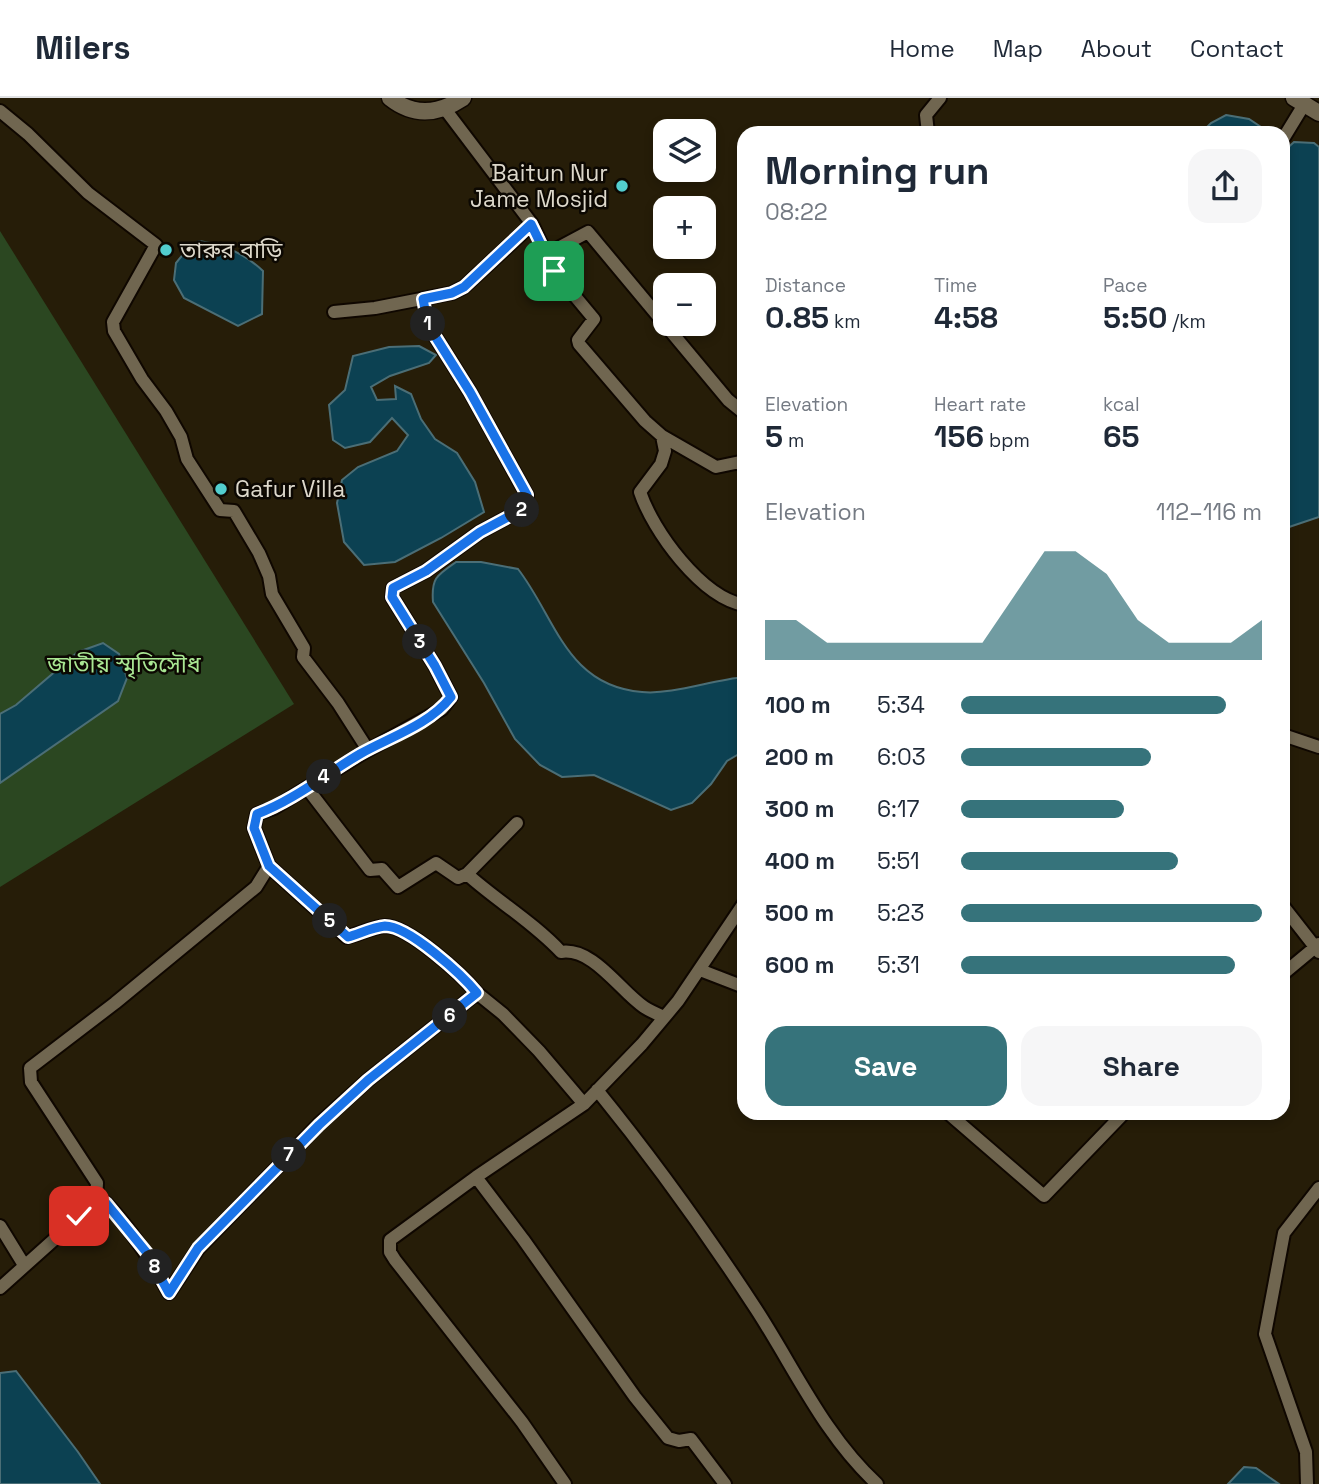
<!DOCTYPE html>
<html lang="en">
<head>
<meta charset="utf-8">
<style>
	:root { --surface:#fff; --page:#f6f6f7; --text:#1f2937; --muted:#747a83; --line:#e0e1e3; --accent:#36737b }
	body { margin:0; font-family:"Space Grotesk","Noto Sans Bengali",sans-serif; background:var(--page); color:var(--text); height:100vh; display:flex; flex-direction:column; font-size:26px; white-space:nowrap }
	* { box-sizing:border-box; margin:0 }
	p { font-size:23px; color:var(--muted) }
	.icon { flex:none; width:38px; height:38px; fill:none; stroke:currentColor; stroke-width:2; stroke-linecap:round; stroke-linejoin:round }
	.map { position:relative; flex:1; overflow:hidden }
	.side { position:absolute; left:737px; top:28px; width:553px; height:994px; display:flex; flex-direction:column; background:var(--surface); border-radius:21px; box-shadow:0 4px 10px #0003 }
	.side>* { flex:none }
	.tools { position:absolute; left:653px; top:21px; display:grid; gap:14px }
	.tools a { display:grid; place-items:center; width:63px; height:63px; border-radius:14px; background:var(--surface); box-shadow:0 4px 10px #0003; font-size:35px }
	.pin { position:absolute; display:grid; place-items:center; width:60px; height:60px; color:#fff; margin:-30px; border-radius:14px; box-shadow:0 4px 10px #0006 }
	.km { position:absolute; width:35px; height:35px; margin:-18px; border-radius:50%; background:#222; color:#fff; font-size:19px; line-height:35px; text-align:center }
	.round { display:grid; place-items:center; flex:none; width:74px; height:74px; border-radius:21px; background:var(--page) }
	.headline { display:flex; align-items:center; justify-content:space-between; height:119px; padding:0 28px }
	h1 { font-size:38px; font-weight:700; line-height:52px }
	.figures { display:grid; grid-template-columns:repeat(3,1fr); gap:10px; height:119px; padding:7px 28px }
	.figures div { display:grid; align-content:center }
	.figures b { font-size:30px; font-weight:700 }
	.figures small { font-size:19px; font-weight:400 }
	.figures p { font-size:19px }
	.chart { height:196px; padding:14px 28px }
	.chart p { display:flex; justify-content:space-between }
	.chart svg { width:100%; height:126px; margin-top:7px; fill:var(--accent); opacity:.7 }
	.button { display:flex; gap:14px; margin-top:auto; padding:14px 28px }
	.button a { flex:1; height:80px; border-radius:21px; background:var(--accent); color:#fff; font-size:28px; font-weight:700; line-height:80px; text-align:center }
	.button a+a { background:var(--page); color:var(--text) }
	ul { padding:0 28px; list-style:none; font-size:23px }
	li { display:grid; grid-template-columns:112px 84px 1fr; align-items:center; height:52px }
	li i { height:18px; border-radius:9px; background:var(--accent) }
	header { display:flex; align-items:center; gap:42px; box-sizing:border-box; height:98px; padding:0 35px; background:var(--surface); border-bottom:2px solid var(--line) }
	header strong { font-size:33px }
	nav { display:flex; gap:38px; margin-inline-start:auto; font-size:24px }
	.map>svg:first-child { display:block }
	.green { fill:#2b4721 }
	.water { fill:#0c4152; stroke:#4b6e76; stroke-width:2 }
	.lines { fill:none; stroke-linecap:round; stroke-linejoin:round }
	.minor-casing { stroke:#0f0700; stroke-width:16 }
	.tertiary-casing { stroke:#0f0700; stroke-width:19 }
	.minor { stroke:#706650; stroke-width:12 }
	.tertiary { stroke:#706650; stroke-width:16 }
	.route-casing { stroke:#fff; stroke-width:14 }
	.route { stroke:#1a73e8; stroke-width:9 }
	.poi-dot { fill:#52cdce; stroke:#0c0802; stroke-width:2.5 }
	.labels { text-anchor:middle; stroke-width:5; stroke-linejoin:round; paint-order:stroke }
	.poi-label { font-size:23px; fill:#ddd8cb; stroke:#0c0802; text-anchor:start }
	.park-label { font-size:23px; fill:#a9e793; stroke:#0c0802 }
</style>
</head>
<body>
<header>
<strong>Milers</strong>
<nav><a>Home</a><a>Map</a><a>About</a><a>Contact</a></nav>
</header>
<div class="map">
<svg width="1319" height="1386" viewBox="0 0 1319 1386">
	<rect width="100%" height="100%" fill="#261d08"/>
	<path class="green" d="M0 133 294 606 0 789Z"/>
	<path class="water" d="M1226 17 1249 21 1270 35H1201L1211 25Z
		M1294 44 1314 45 1319 49V419L1283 431V54Z
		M199 143C224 146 245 156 263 173L262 216 238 228 184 200 174 182 176 165 189 149Z
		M419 248 436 257 429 265 390 278 371 289 377 302 396 301 395 288 411 296 421 321 435 341 457 355 475 384 484 414 441 440 395 464 364 467 344 444 337 405 342 382 358 369 397 353 408 337 392 320 370 344 345 350 333 342 329 307 345 292 353 258 389 249Z
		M456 464H481L518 471C556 520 566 588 642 594 672 597 712 582 744 579V653L727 663 711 686 692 705 671 712 594 677 562 679 540 667 515 641 484 585 433 504C431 480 437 477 456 464Z
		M103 545 119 556 127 580 118 603 0 685V616L16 607 78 554Z
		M16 1273 78 1354 100 1386H0V1275Z
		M1244 1369 1256 1370 1279 1386H1228Z"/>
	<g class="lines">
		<g class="minor-casing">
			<path id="minor" d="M445 11 532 126 554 173 594 221 578 242 579 246 645 323 662 338 665 353 661 366 640 394C653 433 701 499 744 507
				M0 13 28 36 88 95 156 147 113 224 114 233 142 281 166 313 181 339 187 361 220 412 234 413 259 455 269 478 272 496 304 550 303 559 338 605 368 652
				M928 35 926 17 940 0
				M1283 41 1305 5
				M545 157 588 134 728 302 744 315
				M423 201 428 227 470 294 527 397 523 411 480 434 426 473 393 490 392 499 435 568 451 599 442 611 363 655 274 710 257 716 254 730 269 768 347 839C359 836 373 829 385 828 409 828 462 877 477 895
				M334 214 375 210 452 195 464 189 532 126
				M662 338 716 369 740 364 744 368
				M1283 637 1319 649
				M307 690 370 772 382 771 398 789 436 765 458 780 467 776C497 803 533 824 561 854 593 849 620 893 644 909 650 913 657 916 664 919
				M467 776 517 725
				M1283 808 1319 854
				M700 872 744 889
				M1283 876 1319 846
				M597 992C654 1062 707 1136 756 1211 795 1271 824 1337 877 1386
				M948 1015 1044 1098 1124 1015
				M476 1079 523 1141 635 1299 668 1340 679 1343 691 1341 725 1386
				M96 1104 97 1085 31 984 30 970 115 905 256 789 269 768
				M0 1128 24 1167
				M0 1190 96 1104 106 1105C132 1132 151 1162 169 1195L198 1151 319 1026 368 982 477 895 503 916 539 953 584 1006
				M565 1386 522 1324 395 1162 390 1154V1142L476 1079 584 1006 642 946 678 903 744 805
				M1307 1386 1306 1354 1265 1236 1284 1135 1319 1090"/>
		</g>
		<g class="tertiary-casing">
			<path id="tertiary" d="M390 0C414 19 439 16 463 0
				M1294 0 1319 15"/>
		</g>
		<use href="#minor" class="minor"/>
		<use href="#tertiary" class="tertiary"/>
	</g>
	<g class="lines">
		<g class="route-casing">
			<path id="route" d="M79 1118 96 1104 106 1105 147 1155 169 1195 198 1150 319 1027 368 982 477 895C462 877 409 828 385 828 373 829 359 836 348 839L269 768 254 730 257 716C294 702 326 676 360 656 390 639 429 627 451 599L435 568 392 499 393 490 426 473 480 434 523 411 527 397 470 294 428 227 423 201 452 195 464 189 531 126 554 173"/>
		</g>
		<use href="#route" class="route"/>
	</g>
	<g class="poi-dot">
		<circle cx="622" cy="88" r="7"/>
		<circle cx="166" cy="152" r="7"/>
		<circle cx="221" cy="391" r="7"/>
	</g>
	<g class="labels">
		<g class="poi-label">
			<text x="608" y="83" text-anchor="end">Baitun Nur<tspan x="608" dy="26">Jame Mosjid</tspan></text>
			<text x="180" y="160">তারুর বাড়ি</text>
			<text x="235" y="399">Gafur Villa</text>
		</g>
		<g class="park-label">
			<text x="124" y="574">জাতীয় স্মৃতিসৌধ</text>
		</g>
	</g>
</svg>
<div class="tools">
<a><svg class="icon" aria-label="layers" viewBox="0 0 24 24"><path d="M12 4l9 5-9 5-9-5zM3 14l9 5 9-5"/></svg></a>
<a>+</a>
<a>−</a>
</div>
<div class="pin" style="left:554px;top:173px;background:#1e9e55"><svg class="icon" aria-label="arrive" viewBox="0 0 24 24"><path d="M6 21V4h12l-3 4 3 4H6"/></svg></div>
<div class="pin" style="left:79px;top:1118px;background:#d93025"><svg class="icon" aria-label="check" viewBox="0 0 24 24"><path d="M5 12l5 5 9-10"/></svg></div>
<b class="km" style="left:428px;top:226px">1</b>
<b class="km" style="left:522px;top:412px">2</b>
<b class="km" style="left:420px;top:544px">3</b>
<b class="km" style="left:324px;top:679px">4</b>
<b class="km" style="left:330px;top:823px">5</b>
<b class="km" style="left:450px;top:918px">6</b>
<b class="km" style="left:289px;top:1057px">7</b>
<b class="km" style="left:155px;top:1169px">8</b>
<section class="side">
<div class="headline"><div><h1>Morning run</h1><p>08:22</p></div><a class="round"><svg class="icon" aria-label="share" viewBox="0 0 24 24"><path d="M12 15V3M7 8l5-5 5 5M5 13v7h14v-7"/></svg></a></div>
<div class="figures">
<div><p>Distance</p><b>0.85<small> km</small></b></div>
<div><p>Time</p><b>4:58</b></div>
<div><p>Pace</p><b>5:50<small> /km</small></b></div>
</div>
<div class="figures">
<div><p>Elevation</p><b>5<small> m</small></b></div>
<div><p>Heart rate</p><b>156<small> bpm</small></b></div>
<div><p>kcal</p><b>65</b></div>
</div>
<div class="chart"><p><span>Elevation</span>112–116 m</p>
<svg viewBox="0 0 160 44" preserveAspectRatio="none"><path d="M0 44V30L10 30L20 38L30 38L40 38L50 38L60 38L70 38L80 22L90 6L100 6L110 14L120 30L130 38L140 38L150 38L160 30V44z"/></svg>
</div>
<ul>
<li><b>100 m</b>5:34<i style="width:88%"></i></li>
<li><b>200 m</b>6:03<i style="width:63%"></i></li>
<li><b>300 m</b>6:17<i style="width:54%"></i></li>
<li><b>400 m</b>5:51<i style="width:72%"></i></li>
<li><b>500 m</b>5:23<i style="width:100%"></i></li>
<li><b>600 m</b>5:31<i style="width:91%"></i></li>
</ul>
<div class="button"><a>Save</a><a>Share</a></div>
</section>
</div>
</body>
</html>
